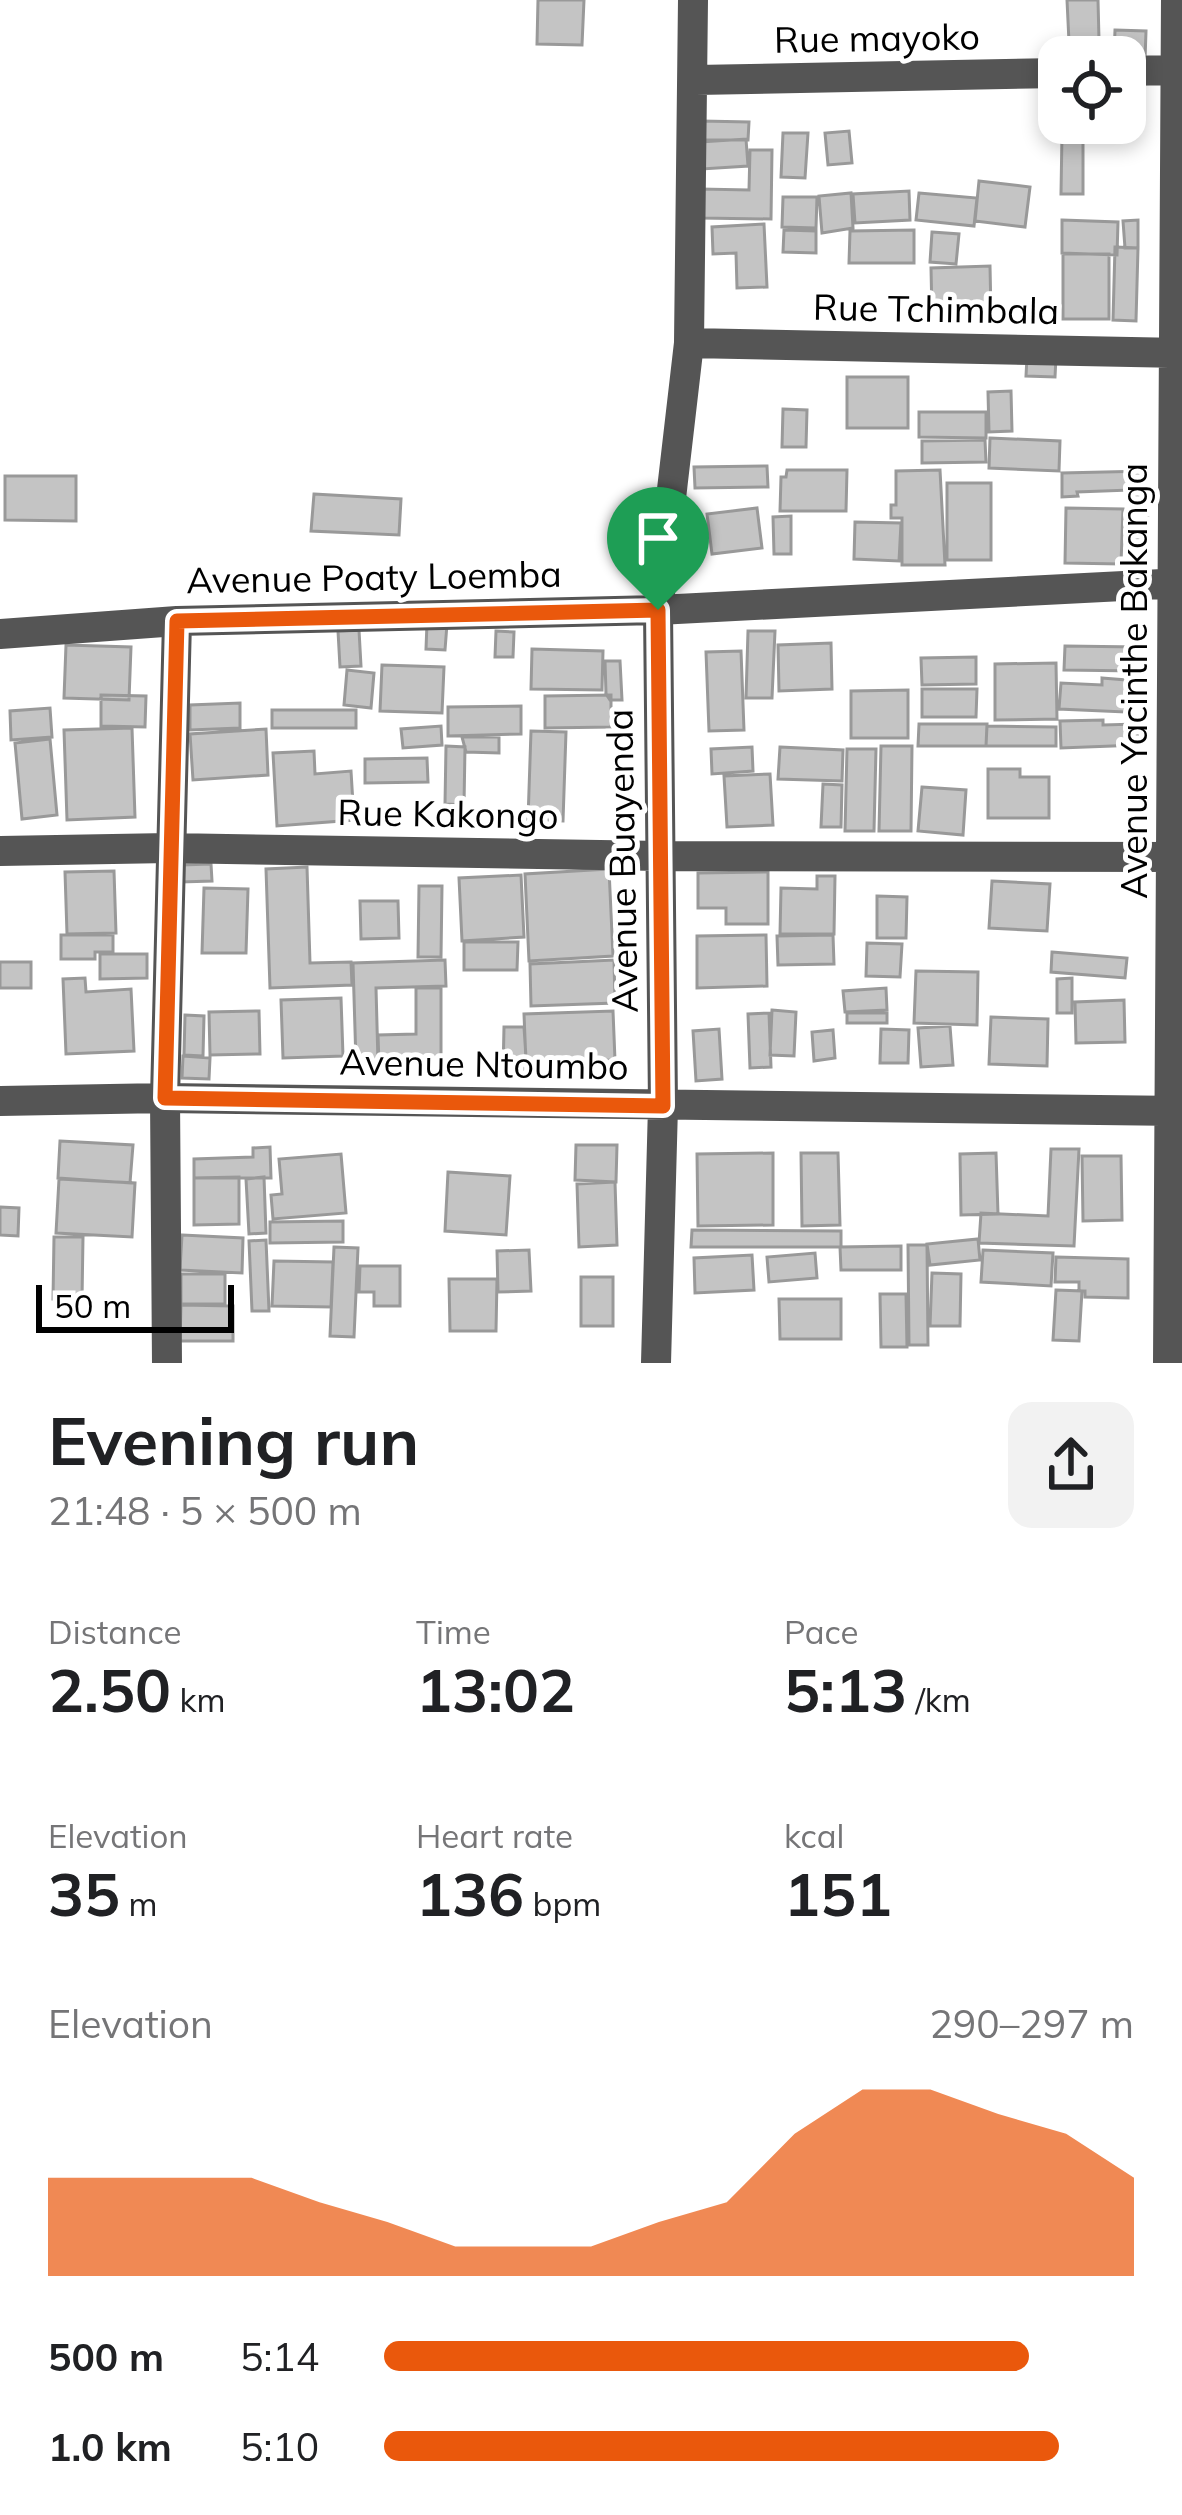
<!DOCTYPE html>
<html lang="en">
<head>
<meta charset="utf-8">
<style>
	:root { --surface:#fff; --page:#f2f2f2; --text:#202124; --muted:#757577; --accent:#ea580c }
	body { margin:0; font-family:Mulish,sans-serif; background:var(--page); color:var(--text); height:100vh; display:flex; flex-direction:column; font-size:45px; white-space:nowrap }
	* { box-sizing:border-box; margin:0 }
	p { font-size:39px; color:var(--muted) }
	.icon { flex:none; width:66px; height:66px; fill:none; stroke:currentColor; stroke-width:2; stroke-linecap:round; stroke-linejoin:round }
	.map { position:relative; height:1363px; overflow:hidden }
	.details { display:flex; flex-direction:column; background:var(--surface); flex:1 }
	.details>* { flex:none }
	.controls { position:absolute; left:1038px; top:36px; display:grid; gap:24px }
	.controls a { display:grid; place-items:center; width:108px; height:108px; border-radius:24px; background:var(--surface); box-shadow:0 6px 18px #0003; font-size:60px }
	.scale { position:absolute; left:36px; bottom:30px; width:198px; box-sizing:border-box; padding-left:12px; border:6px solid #000; border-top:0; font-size:33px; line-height:42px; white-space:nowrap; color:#000; -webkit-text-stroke:9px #fff; paint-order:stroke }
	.pin { position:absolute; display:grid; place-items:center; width:102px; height:102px; color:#fff; margin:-123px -51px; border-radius:50% 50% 50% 0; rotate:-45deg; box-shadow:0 0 12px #0007 }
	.pin .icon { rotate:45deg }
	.round { display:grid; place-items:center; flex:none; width:126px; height:126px; border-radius:24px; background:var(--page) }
	.overview { display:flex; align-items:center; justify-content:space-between; height:204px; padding:0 48px }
	h1 { font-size:66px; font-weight:700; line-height:90px }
	.stats { display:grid; grid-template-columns:repeat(3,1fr); gap:18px; height:204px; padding:12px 48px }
	.stats div { display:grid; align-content:center }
	.stats b { font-size:60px; font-weight:700 }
	.stats small { font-size:33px; font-weight:400 }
	.stats p { font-size:33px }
	.chart { height:336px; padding:24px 48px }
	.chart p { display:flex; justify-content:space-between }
	.chart svg { width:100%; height:216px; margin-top:12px; fill:var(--accent); opacity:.7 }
	ul { padding:0 48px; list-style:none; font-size:39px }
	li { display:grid; grid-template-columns:192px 144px 1fr; align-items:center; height:90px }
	li i { height:30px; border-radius:15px; background:var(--accent) }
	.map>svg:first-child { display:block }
	.building { fill:#c4c4c4; stroke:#999; stroke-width:3 }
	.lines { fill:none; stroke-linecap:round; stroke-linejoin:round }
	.minor { stroke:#555; stroke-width:30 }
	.route-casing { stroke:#fff; stroke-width:24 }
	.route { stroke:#ea580c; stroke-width:15 }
	.labels { text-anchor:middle; stroke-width:10; stroke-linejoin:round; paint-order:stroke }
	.street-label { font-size:36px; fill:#000; stroke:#fff }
</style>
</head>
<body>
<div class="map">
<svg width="1182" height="1363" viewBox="0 0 1182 1363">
	<rect width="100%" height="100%" fill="#fff"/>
	<path class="building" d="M538 0H584L582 45 537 44Z
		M1067 0H1098L1099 40 1069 42Z
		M1115 30 1146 31 1145 60 1114 57Z
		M701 121 749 122 748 140H701Z
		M849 131 852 163 828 165 825 133Z
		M783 133H808L805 178 781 177Z
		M1062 134H1083V194H1061Z
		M746 139 748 166 702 169 700 142Z
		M750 150H772L771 219 701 218V189L749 190Z
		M979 181 1030 187 1025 227 975 221Z
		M909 191 910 220 855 223 853 194Z
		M851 193 853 228 822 233 819 196Z
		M919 193 977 198 974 226 916 220Z
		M783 197H817L816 228 782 227Z
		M1062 220 1118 222 1117 255 1062 253Z
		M1138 220V248H1125L1123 221Z
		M764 224 767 287 737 288 736 253 713 254 712 227Z
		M784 230 816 231V253L783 252Z
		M914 230V263H849L850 231Z
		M932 232 959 234 956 264 930 262Z
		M1115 247 1138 248 1136 321 1113 320Z
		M1063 254H1109V319H1063Z
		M990 266 991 314 932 315 931 268Z
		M1027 357H1056L1055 377 1026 376Z
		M847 377H908V428H847Z
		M1011 391 1012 431 989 432 988 392Z
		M783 409 807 410 806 447H782Z
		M919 412H986V438L919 437Z
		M990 438 1060 441 1059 471 989 468Z
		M985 440 986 462 922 463V441Z
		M767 466 768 487 695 488 694 467Z
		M787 470H847L846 511H780L781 477H786Z
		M940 470 945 565H902V518H891V505H896V471Z
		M1147 471 1148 543 1131 544 1130 490 1077 492 1078 496 1062 497V473Z
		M5 476H76V521L5 520Z
		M947 483H991V560H947Z
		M314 494 401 499 399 535 311 531Z
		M757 508 762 548 712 554 707 514Z
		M1066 508 1123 509 1121 564 1065 563Z
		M791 516V554H774L773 517Z
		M855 522 901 523 899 561 854 559Z
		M427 623 447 624 445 650 426 649Z
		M359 630 361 666 340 667 338 631Z
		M496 631 514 632 513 657H495Z
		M748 631H775L772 698H746Z
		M831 643 832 689 779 691 778 645Z
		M66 645 131 647 129 700 64 698Z
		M1065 646 1138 647 1137 671 1064 670Z
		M532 649 603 651 602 690 531 689Z
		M741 651 744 730 709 731 706 652Z
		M976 657V684L922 685 921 658Z
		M605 661H620L622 700H610L606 694Z
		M1056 663 1057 719 995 720V664Z
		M382 665 444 667 442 713 380 711Z
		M347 670 374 673 371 708 344 705Z
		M1102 678 1126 680 1125 712 1059 709 1061 683 1102 685Z
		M922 689H977L976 717H922Z
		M908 690V738H851V691Z
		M101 695 146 696 145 727 101 726Z
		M611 695V727L545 728V696Z
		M240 703V728L190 730V705Z
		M521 706V734L448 736V707Z
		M50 708 52 737 11 740 10 711Z
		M272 710H356V728H272Z
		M1103 720V725L1137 724 1138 745 1061 748 1060 721Z
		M919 724H987L986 746H918Z
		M441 726 442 745 403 748 401 729Z
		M987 726 1056 727V746H986Z
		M132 728 135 817 67 820 64 730Z
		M266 729 268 775 193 780 190 734Z
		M531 731 566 732 563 821 528 820Z
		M462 737H499V753L466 752Z
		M50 739 57 815 22 819 15 743Z
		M446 746 465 747 464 805 445 804Z
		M881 746H912L911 831H879Z
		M752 747 753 771 712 774 711 749Z
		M780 747 843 750 842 781 778 779Z
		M847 749H876L874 831H845Z
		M314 751 315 774 351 771 354 820 277 826 273 753Z
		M427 758 428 782 365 783V759Z
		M988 769H1020V777H1049V818H988Z
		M770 774 773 825 727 827 724 776Z
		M823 784 842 785 841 827H821Z
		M922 787 966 790 963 835 918 831Z
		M211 864 212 881 181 882V865Z
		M307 867 310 963 351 962 352 985 270 988 266 869Z
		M609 869 613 956 529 961 525 874Z
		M114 871 116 933 67 934 65 872Z
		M768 872V924H726V908H698V873Z
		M521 875 524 937 462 941 459 878Z
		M817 876H835L834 934H780L781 888 817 889Z
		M992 881 1050 884 1047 931 989 928Z
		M419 886H442L441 957H418Z
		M204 888 248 889 246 953H202Z
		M877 896 907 897 906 938H877Z
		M360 901H398L399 938 361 939Z
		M61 935H113V952H95V959H61Z
		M766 935 767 986 697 988V936Z
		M833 935 834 964 778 965 777 936Z
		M464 942H518L517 970H464Z
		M867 943 902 944 900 977 866 976Z
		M1052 952 1127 958 1125 978 1051 972Z
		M100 954H147V978L100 979Z
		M445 960 446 986 376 988 378 1062 356 1063 353 963Z
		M614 960 615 1003 531 1006 530 964Z
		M0 962H31V988H0Z
		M916 971 978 972 977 1025 914 1023Z
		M85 978 86 992 131 989 134 1051 66 1054 63 979Z
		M1072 978V1013H1057V979Z
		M416 988H441V1064H379L378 1035 416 1034Z
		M886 988 887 1010 845 1012 843 991Z
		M341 998 343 1056 283 1058 281 1000Z
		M1124 1000 1125 1042 1076 1043 1075 1002Z
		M772 1010 796 1012 794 1056 770 1055Z
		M259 1011 260 1054 210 1055 209 1012Z
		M613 1011 615 1060 526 1063 524 1014Z
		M769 1013 771 1067 750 1068 748 1014Z
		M847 1013H887V1023H847Z
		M185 1015 204 1016 203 1056 184 1055Z
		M991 1017 1048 1019 1047 1066 989 1064Z
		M950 1026 953 1065 921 1067 918 1028Z
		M504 1027H524L527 1072H503Z
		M719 1029 722 1079 696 1081 693 1031Z
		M881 1029 909 1030 908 1063H880Z
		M833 1030 835 1058 814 1061 812 1032Z
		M183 1056 210 1058 209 1079 182 1078Z
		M60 1141 133 1145 130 1183 58 1178Z
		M576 1145H617L616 1182 575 1180Z
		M270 1147 271 1178H194V1159L253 1157V1148Z
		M1051 1149H1079L1074 1246 979 1243 981 1213 1048 1216Z
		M773 1153V1225L698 1226 697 1154Z
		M801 1153H838L840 1225 802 1226Z
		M996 1153 998 1214 961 1215 960 1154Z
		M341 1154 346 1213 273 1219 271 1195 282 1194 279 1159Z
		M1082 1156H1121L1122 1220 1083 1221Z
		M448 1172 510 1176 506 1235 445 1231Z
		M239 1177V1224L194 1225V1178Z
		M264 1177 266 1233 249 1234 246 1179Z
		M59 1179 135 1183 132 1237 56 1233Z
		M615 1182 617 1245 579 1247 577 1184Z
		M0 1207 19 1208 18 1236 0 1235Z
		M343 1221V1242L270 1243V1222Z
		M692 1230 841 1231V1247H691Z
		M182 1235 243 1238 242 1273 180 1270Z
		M54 1237H83L82 1300 53 1299Z
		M978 1239 980 1260 930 1265 927 1244Z
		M266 1240 269 1311H252L249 1241Z
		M908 1245H927L928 1345H909Z
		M901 1246V1270H841L840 1247Z
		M334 1247 358 1248 354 1337 330 1336Z
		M529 1250 531 1291 498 1292 497 1251Z
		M983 1250 1053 1253 1051 1286 981 1282Z
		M815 1253 817 1278 769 1282 767 1257Z
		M752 1255 754 1290 695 1293 694 1258Z
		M1056 1257 1128 1259V1298L1085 1297V1291H1079V1282H1055Z
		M274 1261 333 1262 331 1307 272 1306Z
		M360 1266H400V1306H374V1292H359Z
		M932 1273 961 1274 960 1326H930Z
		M181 1274H225V1304H181Z
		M581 1277H613V1326H581Z
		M449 1279H497L496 1331H450Z
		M1056 1290 1082 1291 1079 1341 1053 1340Z
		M880 1294H906L907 1347H881Z
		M779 1299H841V1339H780Z
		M181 1305 233 1306V1341H180Z"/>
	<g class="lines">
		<path class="minor" d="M1125 71 1174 70
			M696 80 1059 73
			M689 343 1182 353
			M0 634 177 621 658 610 1182 583
			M0 851 169 848 661 856 1182 857
			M0 1101 165 1098 1182 1111
			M167 1363 165 1098 177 621
			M656 1363 663 1106 658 610 689 343 693 0
			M1168 1363 1176 0"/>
	</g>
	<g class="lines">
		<g class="route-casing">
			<path id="route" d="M658 610 663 1106 165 1098 177 621Z"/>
		</g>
		<use href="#route" class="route"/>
	</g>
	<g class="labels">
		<g class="street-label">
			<text transform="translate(877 38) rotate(-1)" y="13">Rue mayoko</text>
			<text transform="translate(936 309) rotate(1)" y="13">Rue Tchimbala</text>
			<text transform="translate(374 577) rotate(-1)" y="13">Avenue Poaty Loemba</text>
			<text transform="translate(1134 681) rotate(-90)" y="13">Avenue Yacinthe Bakanga</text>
			<text transform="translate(448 814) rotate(1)" y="13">Rue Kakongo</text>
			<text transform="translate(622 861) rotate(-91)" y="13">Avenue Buayenda</text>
			<text transform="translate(484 1064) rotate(1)" y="13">Avenue Ntoumbo</text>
		</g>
	</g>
</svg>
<div class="controls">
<a><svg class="icon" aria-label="locate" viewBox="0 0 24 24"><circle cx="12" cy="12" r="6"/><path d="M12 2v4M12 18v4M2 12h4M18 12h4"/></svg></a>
</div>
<div class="scale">50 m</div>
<div class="pin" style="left:658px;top:610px;background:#1e9e55"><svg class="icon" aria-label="arrive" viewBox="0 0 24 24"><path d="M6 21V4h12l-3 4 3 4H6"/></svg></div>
</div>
<section class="details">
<div class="overview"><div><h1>Evening run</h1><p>21:48 · 5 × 500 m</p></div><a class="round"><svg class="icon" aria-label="share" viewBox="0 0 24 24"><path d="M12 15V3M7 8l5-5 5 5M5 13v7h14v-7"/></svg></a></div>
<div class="stats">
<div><p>Distance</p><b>2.50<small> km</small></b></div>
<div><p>Time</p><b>13:02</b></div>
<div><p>Pace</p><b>5:13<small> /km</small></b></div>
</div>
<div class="stats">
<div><p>Elevation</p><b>35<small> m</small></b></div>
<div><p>Heart rate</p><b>136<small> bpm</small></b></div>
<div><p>kcal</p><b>151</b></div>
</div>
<div class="chart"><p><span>Elevation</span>290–297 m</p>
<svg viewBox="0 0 160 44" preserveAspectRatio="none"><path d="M0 44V24L10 24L20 24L30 24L40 29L50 33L60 38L70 38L80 38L90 33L100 29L110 15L120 6L130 6L140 11L150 15L160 24V44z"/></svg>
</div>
<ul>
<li><b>500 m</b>5:14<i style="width:86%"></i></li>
<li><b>1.0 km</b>5:10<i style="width:90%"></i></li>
</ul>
</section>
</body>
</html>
